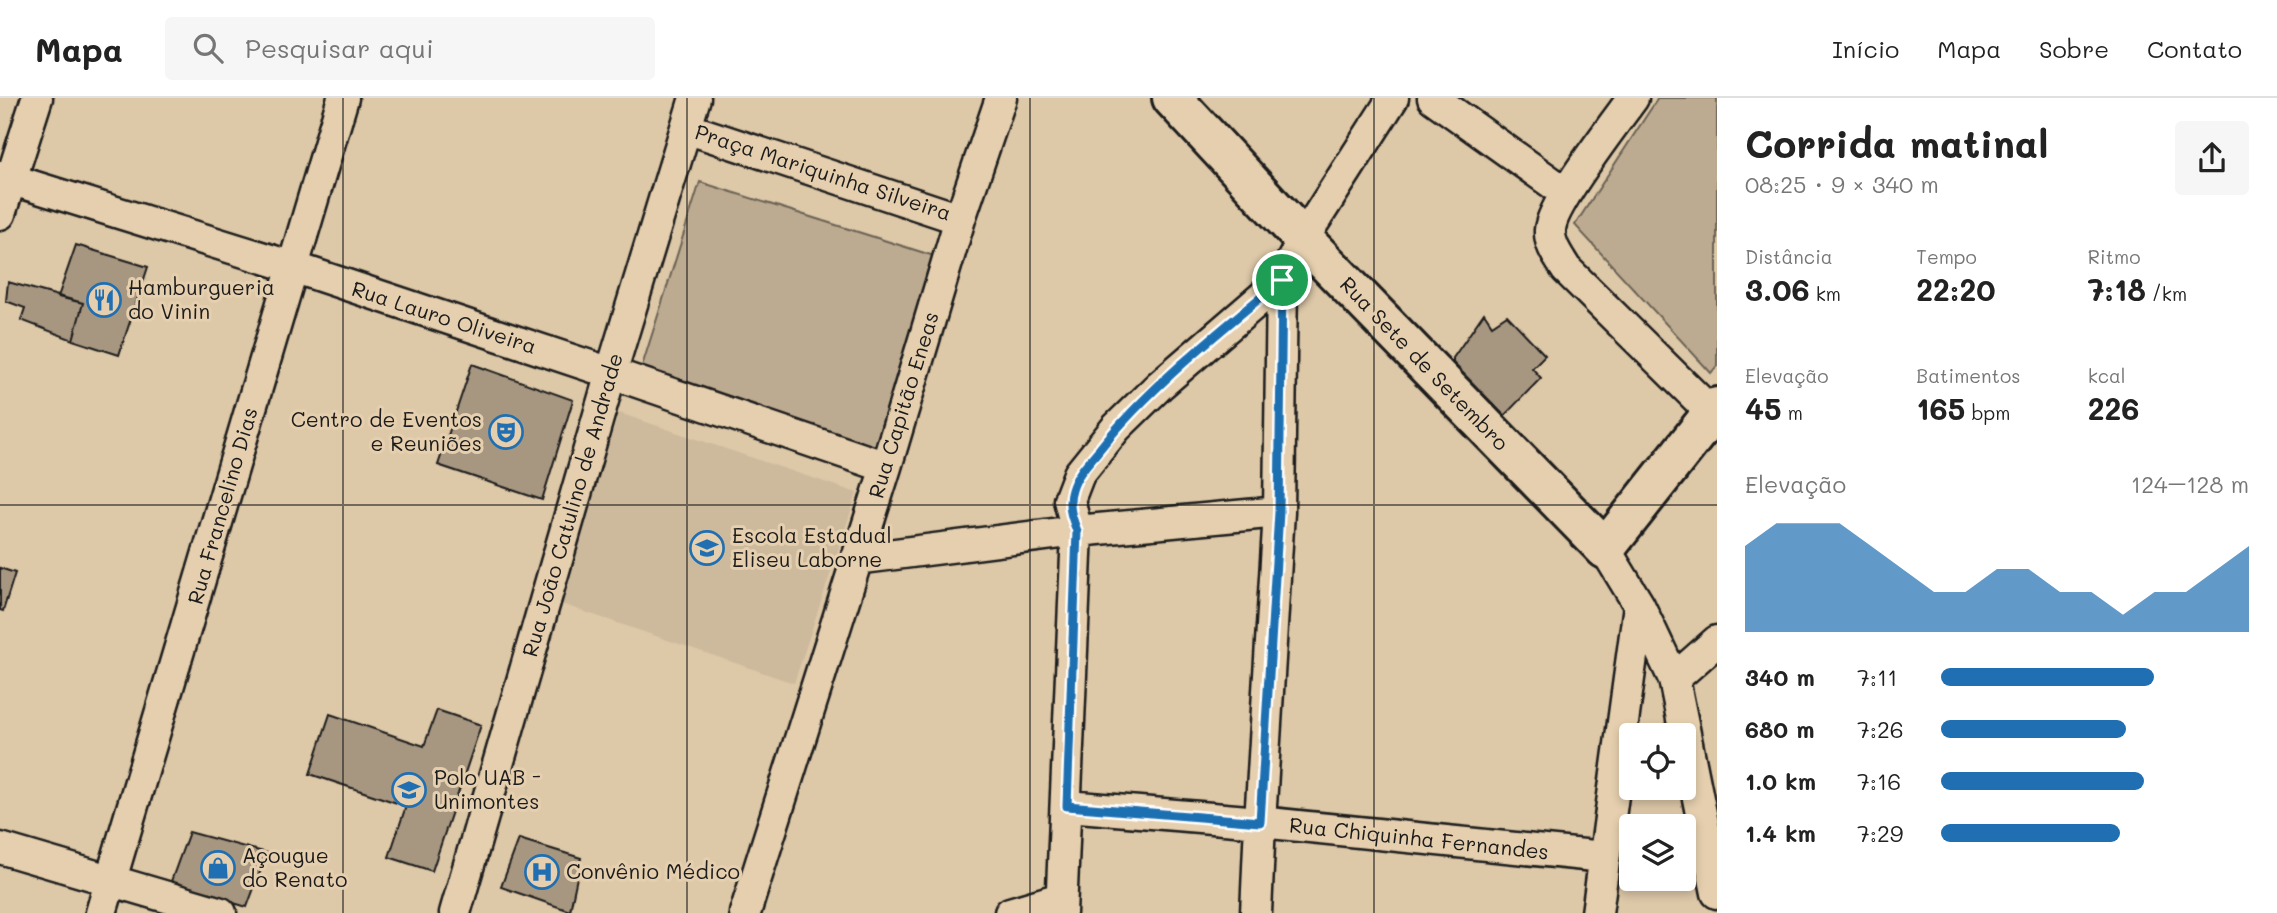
<!DOCTYPE html>
<html lang="pt">
<head>
<meta charset="utf-8">
<style>
	:root { --surface:#fff; --page:#f6f6f6; --text:#222; --muted:#767676; --line:#e0e0e0; --accent:#1f6fb2 }
	body { margin:0; font-family:Mali,sans-serif; background:var(--page); color:var(--text); height:100vh; display:flex; flex-direction:column; font-size:26px; white-space:nowrap }
	* { box-sizing:border-box; margin:0 }
	p { font-size:23px; color:var(--muted) }
	.icon { flex:none; width:38px; height:38px; fill:none; stroke:currentColor; stroke-width:2; stroke-linecap:round; stroke-linejoin:round }
	.map { position:relative; flex:1; overflow:hidden }
	.side { display:flex; flex-direction:column; background:var(--surface); width:560px }
	.side>* { flex:none }
	.controls { position:absolute; left:1619px; top:625px; display:grid; gap:14px }
	.controls a { display:grid; place-items:center; width:77px; height:77px; border-radius:7px; background:var(--surface); box-shadow:0 4px 10px #0003; font-size:35px }
	.pin { position:absolute; display:grid; place-items:center; width:60px; height:60px; color:#fff; margin:-30px; border:4px solid #fff; border-radius:50%; box-shadow:0 2px 7px #0007 }
	.round { display:grid; place-items:center; flex:none; width:74px; height:74px; border-radius:7px; background:var(--page) }
	.summary { display:flex; align-items:center; justify-content:space-between; height:119px; padding:0 28px }
	h1 { font-size:38px; font-weight:700; line-height:52px }
	.figures { display:grid; grid-template-columns:repeat(3,1fr); gap:10px; height:119px; padding:7px 28px }
	.figures div { display:grid; align-content:center }
	.figures b { font-size:30px; font-weight:700 }
	.figures small { font-size:19px; font-weight:400 }
	.figures p { font-size:19px }
	.chart { height:196px; padding:14px 28px }
	.chart p { display:flex; justify-content:space-between }
	.chart svg { width:100%; height:126px; margin-top:7px; fill:var(--accent); opacity:.7 }
	ul { padding:0 28px; list-style:none; font-size:23px }
	li { display:grid; grid-template-columns:112px 84px 1fr; align-items:center; height:52px }
	li i { height:18px; border-radius:9px; background:var(--accent) }
	header { display:flex; align-items:center; gap:42px; box-sizing:border-box; height:98px; padding:0 35px; background:var(--surface); border-bottom:2px solid var(--line) }
	header strong { font-size:33px }
	nav { display:flex; gap:38px; margin-inline-start:auto; font-size:24px }
	.search { width:490px; height:63px; background:var(--page); display:flex; align-items:center; gap:18px; box-sizing:border-box; padding:0 24px; border-radius:7px; color:var(--muted); font-size:26px }
	main { display:flex; flex:1; min-height:0 }
	.map>svg:first-child { display:block }
	.built { fill:#cdb99c }
	.green { fill:#bdab91; stroke:#6c6456; stroke-width:2 }
	.building { fill:#a79781; stroke:#1c1c1c; stroke-width:2 }
	.lines { fill:none; stroke-linecap:round; stroke-linejoin:round }
	.street-casing { stroke:#1c1c1c; stroke-width:35 }
	.secondary-casing { stroke:#1c1c1c; stroke-width:44 }
	.street { stroke:#e5cfae; stroke-width:30 }
	.secondary { stroke:#e5cfae; stroke-width:38 }
	.route-casing { stroke:#fff; stroke-width:14 }
	.route { stroke:#1f6fb2; stroke-width:9 }
	.grid { fill:none; stroke:#1c1c1c; stroke-width:2; stroke-opacity:0.55 }
	.labels { text-anchor:middle; stroke-width:6; stroke-linejoin:round; paint-order:stroke }
	.street-label { font-size:21px; fill:#1c1c1c; stroke:#e5cfae }
	.poi-label { font-size:21px; fill:#1c1c1c; stroke:#e5cfae; text-anchor:start }
</style>
</head>
<body>
<header>
<strong>Mapa</strong>
<div class="search"><svg class="icon" aria-label="search" viewBox="0 0 24 24"><circle cx="10" cy="10" r="6"/><path d="M15 15l6 6"/></svg>Pesquisar aqui</div>
<nav><a>Início</a><a>Mapa</a><a>Sobre</a><a>Contato</a></nav>
</header>
<main>
<div class="map">
<svg width="1717" height="815" viewBox="0 0 1717 815">
	<rect width="100%" height="100%" fill="#ddc8a8"/>
	<filter id="ink" filterUnits="userSpaceOnUse"><feTurbulence type="fractalNoise" baseFrequency=".0143" numOctaves="2"/><feDisplacementMap in="SourceGraphic" scale="14" xChannelSelector="R" yChannelSelector="G"/><feConvolveMatrix kernelMatrix="1 2 1 2 8 2 1 2 1" color-interpolation-filters="sRGB"/></filter>
	<g filter="url(#ink)">
		<path class="built" d="M619 315 857 395 794 585 556 504Z"/>
		<path class="green" d="M1658 0H1717V268L1711 275 1575 127Z
			M700 84 934 158 873 354 638 281Z"/>
		<path class="building" d="M76 147 148 169 119 257 73 242 83 205 58 199Z
			M8 184 83 205 73 242 21 222 25 210 6 203Z
			M1484 215 1492 227 1507 217 1545 257 1532 270 1541 280 1503 319 1453 282V260Z
			M472 266 573 302 542 402 438 367Z
			M0 470 15 475 3 513 0 512Z
			M437 612 481 627 432 773 389 759 406 708 310 676 330 616 424 648Z
			M189 734 267 755 247 809 170 786Z
			M519 741 581 760 570 813 501 789Z"/>
		<g class="lines">
			<g class="street-casing">
				<path id="street" d="M1433 0 1566 95
					M1633 0C1615 25 1551 107 1550 132 1549 147 1559 159 1566 171L1712 315
					M686 30 960 121
					M0 78 293 169 611 275 886 369
					M0 116 37 0
					M1605 451 1639 507 1674 581 1717 795
					M856 461 1077 433 1279 414
					M1674 581 1717 543
					M1067 708 1260 724 1604 759
					M0 750 221 815
					M101 815 343 0
					M455 815 611 275 695 0
					M745 815 886 369 960 121 1001 0
					M1010 815 1061 800
					M1061 815 1077 433 1069 402 1079 376 1116 330 1160 287 1282 182 1303 141 1393 0
					M1256 815 1260 724 1279 414 1282 182
					M1597 815 1639 507"/>
			</g>
			<g class="secondary-casing">
				<path id="secondary" d="M1172 0 1303 141 1605 451 1717 309"/>
			</g>
			<use href="#street" class="street"/>
			<use href="#secondary" class="secondary"/>
		</g>
	</g>
	<g class="lines" filter="url(#ink)">
		<g class="route-casing">
			<path id="route" d="M1282 182 1279 414 1260 724 1067 708 1077 433C1072 420 1067 407 1072 392 1076 377 1088 365 1098 353 1147 291 1221 232 1282 182Z"/>
		</g>
		<use href="#route" class="route"/>
	</g>
	<path class="grid" d="M343 0V815M687 0V815M1030 0V815M1374 0V815M0 407H1717"/>
	<defs>
		<g id="restaurant-ring" transform="scale(1.75)"><circle r="9.5" fill="#e5cfae" stroke="#1f6fb2" stroke-width="1.5"/><path d="M-5-6h1v4h1v-4h1v4h1v-4h1v5L-1.5 .5V6h-2V.5L-5-1ZM5-6V6H3V1.5H1.5Q1.5-4 5-6Z" fill="#1f6fb2"/></g>
		<g id="theatre-ring" transform="scale(1.75)"><circle r="9.5" fill="#e5cfae" stroke="#1f6fb2" stroke-width="1.5"/><path d="M-5-5.5Q0-4 5-5.5V0Q5 5 0 6Q-5 5-5 0ZM-3.3-2.5H-1v1.5H-3.3ZM1-2.5H3.3v1.5H1ZM-2.8 1Q0 5.5 2.8 1Z" fill="#1f6fb2"/></g>
		<g id="university-ring" transform="scale(1.75)"><circle r="9.5" fill="#e5cfae" stroke="#1f6fb2" stroke-width="1.5"/><path d="M0-5L7-2L0 1L-7-2ZM-4 1L0 2.5L4 1V4Q0 6-4 4Z" fill="#1f6fb2"/></g>
		<g id="shop-ring" transform="scale(1.75)"><circle r="9.5" fill="#e5cfae" stroke="#1f6fb2" stroke-width="1.5"/><path d="M-5-2.5h2.3a2.7 3.5 0 0 1 5.4 0H5L5.5 6h-11ZM-1.5-2.5h3a1.5 2.3 0 0 0-3 0Z" fill="#1f6fb2"/></g>
		<g id="hospital-ring" transform="scale(1.75)"><circle r="9.5" fill="#e5cfae" stroke="#1f6fb2" stroke-width="1.5"/><path d="M-5-5h3v3.5h4V-5h3V5h-3V1.5h-4V5h-3Z" fill="#1f6fb2"/></g>
	</defs>
	<g fill-rule="evenodd">
		<use href="#restaurant-ring" x="104" y="202"/>
		<use href="#theatre-ring" x="506" y="334"/>
		<use href="#university-ring" x="707" y="450"/>
		<use href="#university-ring" x="409" y="692"/>
		<use href="#shop-ring" x="218" y="770"/>
		<use href="#hospital-ring" x="542" y="774"/>
	</g>
	<g class="labels">
		<g class="street-label">
			<text transform="translate(823 75) rotate(18)" y="7">Praça Mariquinha Silveira</text>
			<text transform="translate(444 220) rotate(18)" y="7">Rua Lauro Oliveira</text>
			<text transform="translate(1424 266) rotate(46)" y="7">Rua Sete de Setembro</text>
			<text transform="translate(904 307) rotate(-73)" y="7">Rua Capitão Eneas</text>
			<text transform="translate(573 407) rotate(-74)" y="7">Rua João Catulino de Andrade</text>
			<text transform="translate(223 408) rotate(-74)" y="7">Rua Francelino Dias</text>
			<text transform="translate(1419 741) rotate(6)" y="7">Rua Chiquinha Fernandes</text>
		</g>
		<g class="poi-label">
			<text x="128" y="197">Hamburgueria<tspan x="128" dy="24">do Vinin</tspan></text>
			<text x="482" y="329" text-anchor="end">Centro de Eventos<tspan x="482" dy="24">e Reuniões</tspan></text>
			<text x="732" y="445">Escola Estadual<tspan x="732" dy="24">Eliseu Laborne</tspan></text>
			<text x="434" y="687">Polo UAB -<tspan x="434" dy="24">Unimontes</tspan></text>
			<text x="242" y="765">Açougue<tspan x="242" dy="24">do Renato</tspan></text>
			<text x="566" y="781">Convênio Médico</text>
		</g>
	</g>
</svg>
<div class="controls">
<a><svg class="icon" aria-label="locate" viewBox="0 0 24 24"><circle cx="12" cy="12" r="6"/><path d="M12 2v4M12 18v4M2 12h4M18 12h4"/></svg></a>
<a><svg class="icon" aria-label="layers" viewBox="0 0 24 24"><path d="M12 4l9 5-9 5-9-5zM3 14l9 5 9-5"/></svg></a>
</div>
<div class="pin" style="left:1282px;top:182px;background:#1e9e55"><svg class="icon" aria-label="arrive" viewBox="0 0 24 24"><path d="M6 21V4h12l-3 4 3 4H6"/></svg></div>
</div>
<section class="side">
<div class="summary"><div><h1>Corrida matinal</h1><p>08:25 · 9 × 340 m</p></div><a class="round"><svg class="icon" aria-label="share" viewBox="0 0 24 24"><path d="M12 15V3M7 8l5-5 5 5M5 13v7h14v-7"/></svg></a></div>
<div class="figures">
<div><p>Distância</p><b>3.06<small> km</small></b></div>
<div><p>Tempo</p><b>22:20</b></div>
<div><p>Ritmo</p><b>7:18<small> /km</small></b></div>
</div>
<div class="figures">
<div><p>Elevação</p><b>45<small> m</small></b></div>
<div><p>Batimentos</p><b>165<small> bpm</small></b></div>
<div><p>kcal</p><b>226</b></div>
</div>
<div class="chart"><p><span>Elevação</span>124–128 m</p>
<svg viewBox="0 0 160 44" preserveAspectRatio="none"><path d="M0 44V14L10 6L20 6L30 6L40 14L50 22L60 30L70 30L80 22L90 22L100 30L110 30L120 38L130 30L140 30L150 22L160 14V44z"/></svg>
</div>
<ul>
<li><b>340 m</b>7:11<i style="width:69%"></i></li>
<li><b>680 m</b>7:26<i style="width:60%"></i></li>
<li><b>1.0 km</b>7:16<i style="width:66%"></i></li>
<li><b>1.4 km</b>7:29<i style="width:58%"></i></li>
</ul>
</section>
</main>
</body>
</html>
